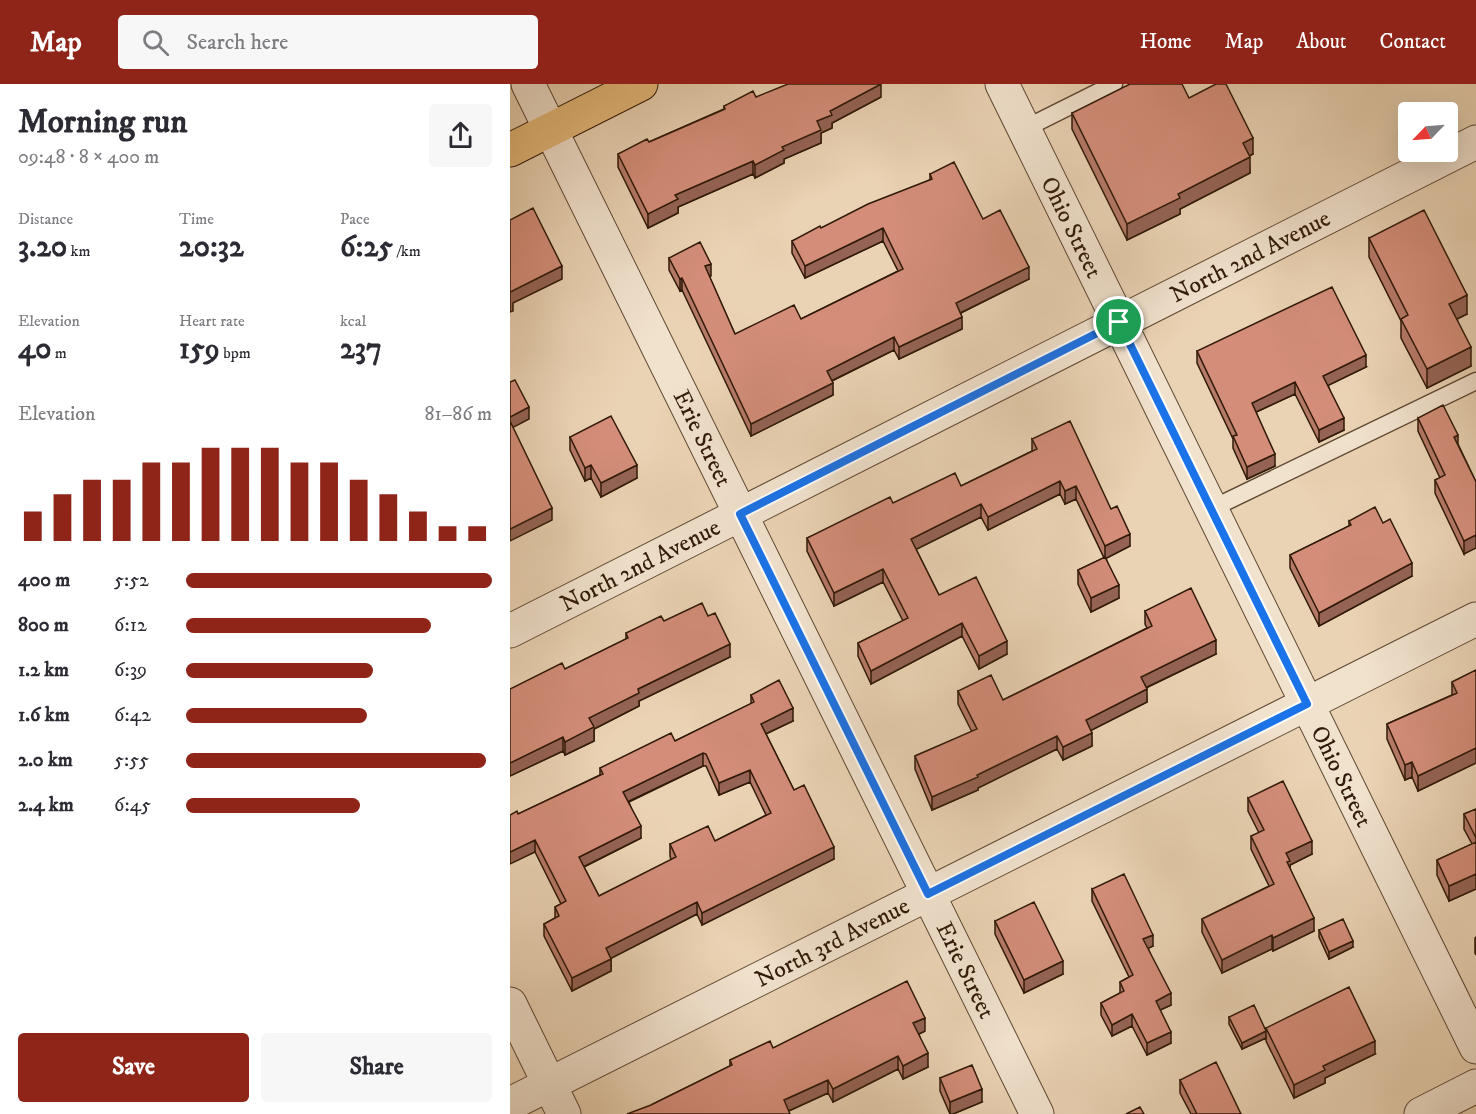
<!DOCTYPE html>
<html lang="en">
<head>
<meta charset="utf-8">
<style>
	:root { --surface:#fff; --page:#f7f7f7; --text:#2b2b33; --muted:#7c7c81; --accent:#8f2418 }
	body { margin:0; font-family:"IM FELL DW Pica",serif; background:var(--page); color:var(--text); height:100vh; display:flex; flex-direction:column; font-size:22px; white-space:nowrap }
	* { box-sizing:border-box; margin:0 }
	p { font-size:20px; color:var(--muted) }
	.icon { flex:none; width:33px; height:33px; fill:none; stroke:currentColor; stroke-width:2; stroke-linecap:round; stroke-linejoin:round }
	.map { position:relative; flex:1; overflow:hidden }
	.details { display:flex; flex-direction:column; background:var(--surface); width:510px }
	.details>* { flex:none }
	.needle { width:39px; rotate:245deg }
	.fabs { position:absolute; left:888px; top:18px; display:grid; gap:12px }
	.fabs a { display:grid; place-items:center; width:60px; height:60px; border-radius:6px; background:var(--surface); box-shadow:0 6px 24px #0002; font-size:30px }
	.pin { position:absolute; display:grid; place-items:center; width:51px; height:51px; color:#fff; margin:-26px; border:3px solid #fff; border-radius:50%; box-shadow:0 2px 6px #0007 }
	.round { display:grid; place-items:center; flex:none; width:63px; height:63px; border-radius:6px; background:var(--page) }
	.summary { display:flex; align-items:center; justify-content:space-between; height:102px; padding:0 18px }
	h1 { font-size:33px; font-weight:800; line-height:45px }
	.metrics { display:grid; grid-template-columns:repeat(3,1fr); gap:9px; height:102px; padding:6px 18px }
	.metrics div { display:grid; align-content:center }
	.metrics b { font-size:30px; font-weight:800 }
	.metrics small { font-size:16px; font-weight:400 }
	.metrics p { font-size:16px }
	.chart { height:168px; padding:12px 18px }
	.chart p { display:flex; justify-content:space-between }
	.chart svg { width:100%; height:108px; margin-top:6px; stroke:var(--accent); stroke-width:6 }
	.primary-button { display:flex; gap:12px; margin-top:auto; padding:12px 18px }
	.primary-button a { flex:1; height:69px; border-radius:6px; background:var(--accent); color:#fff; font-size:24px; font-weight:800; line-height:69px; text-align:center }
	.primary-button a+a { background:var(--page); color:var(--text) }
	ul { padding:0 18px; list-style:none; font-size:20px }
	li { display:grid; grid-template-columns:96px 72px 1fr; align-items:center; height:45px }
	li i { height:15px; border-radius:8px; background:var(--accent) }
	header { display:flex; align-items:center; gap:36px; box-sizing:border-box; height:84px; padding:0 30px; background:var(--accent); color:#fff }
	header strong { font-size:28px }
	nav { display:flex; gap:33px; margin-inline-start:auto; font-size:21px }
	.search { width:420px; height:54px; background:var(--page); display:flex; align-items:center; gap:15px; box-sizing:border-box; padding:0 21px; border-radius:6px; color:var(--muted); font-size:22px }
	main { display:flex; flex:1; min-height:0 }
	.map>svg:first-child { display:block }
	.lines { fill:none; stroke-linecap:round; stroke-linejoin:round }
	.lane-casing { stroke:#5f4833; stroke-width:19 }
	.street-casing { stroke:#5f4833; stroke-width:35 }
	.primary-casing { stroke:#311a08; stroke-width:35 }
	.lane { stroke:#f1e2ce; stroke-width:16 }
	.street { stroke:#f1e2ce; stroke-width:33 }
	.primary { stroke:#e5ba7a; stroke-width:33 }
	.wall { fill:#b57968; stroke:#311a08; stroke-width:1.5; fill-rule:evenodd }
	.shaded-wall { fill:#946355; stroke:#311a08; stroke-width:1.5 }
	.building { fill:#d38d79; stroke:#311a08; stroke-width:1.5; fill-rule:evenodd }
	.route-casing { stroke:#fff; stroke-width:12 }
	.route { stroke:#1a73e8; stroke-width:8 }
	.labels { text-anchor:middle; stroke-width:5; stroke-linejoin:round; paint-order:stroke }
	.street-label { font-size:24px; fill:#311a08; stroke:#f1e2ce }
</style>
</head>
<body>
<header>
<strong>Map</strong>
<div class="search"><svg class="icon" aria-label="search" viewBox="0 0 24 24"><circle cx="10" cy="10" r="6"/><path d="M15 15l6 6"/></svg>Search here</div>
<nav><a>Home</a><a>Map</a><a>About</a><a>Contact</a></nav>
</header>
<main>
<section class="details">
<div class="summary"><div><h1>Morning run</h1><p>09:48 · 8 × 400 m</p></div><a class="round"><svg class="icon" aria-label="share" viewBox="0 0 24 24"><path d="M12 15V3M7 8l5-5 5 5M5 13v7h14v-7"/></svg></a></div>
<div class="metrics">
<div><p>Distance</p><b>3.20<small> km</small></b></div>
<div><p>Time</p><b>20:32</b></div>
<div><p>Pace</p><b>6:25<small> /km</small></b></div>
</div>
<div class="metrics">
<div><p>Elevation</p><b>40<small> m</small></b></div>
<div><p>Heart rate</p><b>159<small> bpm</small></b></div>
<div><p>kcal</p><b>237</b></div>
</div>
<div class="chart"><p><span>Elevation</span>81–86 m</p>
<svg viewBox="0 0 160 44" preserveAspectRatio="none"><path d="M5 44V32M15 44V25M25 44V19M35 44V19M45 44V12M55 44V12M65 44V6M75 44V6M85 44V6M95 44V12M105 44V12M115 44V19M125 44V25M135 44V32M145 44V38M155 44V38"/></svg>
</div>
<ul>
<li><b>400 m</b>5:52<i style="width:100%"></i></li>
<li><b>800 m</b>6:12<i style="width:80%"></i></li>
<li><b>1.2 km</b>6:39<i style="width:61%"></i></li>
<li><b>1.6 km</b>6:42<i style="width:59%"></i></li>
<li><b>2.0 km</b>5:55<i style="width:98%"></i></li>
<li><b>2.4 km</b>6:45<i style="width:57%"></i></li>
</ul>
<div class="primary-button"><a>Save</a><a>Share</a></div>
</section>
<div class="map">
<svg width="966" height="1030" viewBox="0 0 966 1030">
	<rect width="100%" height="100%" fill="#ead3b4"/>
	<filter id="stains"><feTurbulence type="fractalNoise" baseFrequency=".00333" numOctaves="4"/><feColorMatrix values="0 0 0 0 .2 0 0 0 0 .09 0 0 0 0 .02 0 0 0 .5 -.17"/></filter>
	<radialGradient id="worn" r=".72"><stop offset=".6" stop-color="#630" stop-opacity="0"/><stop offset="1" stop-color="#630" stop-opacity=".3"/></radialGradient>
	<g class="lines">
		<g class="lane-casing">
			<path id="lane" d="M514 45 604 0
				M701 425 966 297"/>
		</g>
		<g class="street-casing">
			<path id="street" d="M18 0 527 1030
				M492 0 966 963
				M0 547 966 58
				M0 920 54 1030
				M0 1020 966 535
				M911 1030 966 1002"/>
		</g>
		<g class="primary-casing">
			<path id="primary" d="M0 66 131 0"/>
		</g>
		<use href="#lane" class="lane"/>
		<use href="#street" class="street"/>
		<use href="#primary" class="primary"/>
	</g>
	<path class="wall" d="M246 13H371L322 39V44L311 49V59L274 75V79L245 94 243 90 168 123V129L138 144 108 83V70L139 58 214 25V22Z
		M679 14 743 70 739 72 740 89 670 125V130L617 156 562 45V29Z
		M420 90 473 135 519 195 451 229 452 245 389 275 384 266 322 297 323 311 241 352 172 206 170 207 159 186V174L201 192H199L225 250 291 235 388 187 373 157 295 194 282 169V157L420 96Z
		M859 154 957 230 947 235 961 282 917 304 891 254V237L859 173Z
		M687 267 856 283 818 301 834 346 809 358 785 310 746 328 765 382 737 395 723 364V355L687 279Z
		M908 334 948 360 966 398 954 470 925 409V396L930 394 908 347Z
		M60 353 127 394 91 413 81 394 75 397 60 366Z
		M522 355 601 425 620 462 596 474 609 514 581 528 568 500V486L594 474 566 415 555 420 550 410 478 446 471 433 406 465 429 511 497 570 469 585 452 552 361 600 348 572V559L393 537 373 498 324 522 297 467V454L383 419 451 402 522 367Z
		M839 437 902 492 809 542 780 484V471L839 442Z
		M635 527 706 570 636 604 637 618 581 646 582 662 553 676 547 665 468 704V706L422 726 405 685V672L462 648 448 620V607L493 616 637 544 635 540Z
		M154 537 220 573 129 617V622L84 645V657L55 671 53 667 0 692 55 585 116 555V549Z
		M966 586V679L908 707 902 693 895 696 877 655V640L942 611V598Z
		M241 611 283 637 256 650 284 706 324 775 192 841 187 830 101 874V887L62 907 34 852V840L45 834V823L51 820 25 768 8 730 90 691V684L165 657 241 620ZM193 682H196L209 711 240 698 256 731 205 757 160 760V772L161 776 89 812 74 783 131 754 119 718Z
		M738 714 802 770 780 781V784L804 847 763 867 762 865 712 889 692 848V835L759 802 741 765V752L749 749 738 727Z
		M966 725V805L939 817 927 791V776L962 760 954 745V730Z
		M582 805 643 862 638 864 661 921 650 926 661 959 637 971 622 942 602 952 591 931V919L610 909V898L619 893 582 817Z
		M485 837 553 890 514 909 485 850Z
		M809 846 843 863 819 875 809 853Z
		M966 853V871L965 869V854Z
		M719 933 756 946V944L865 970 815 994V999L784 1014 756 957V954L732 965 719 940Z
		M415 947 409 950 418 983 393 995 388 985 323 1018 318 1009 279 1027 141 1021 220 982V976L263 964Z
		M430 994 472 1018 443 1030H440L430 1007Z
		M670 996 731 1030H681L670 1009Z"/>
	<path class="shaded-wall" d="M371 0V13L322 39V44L311 49V59L274 75V79L245 94V81L272 63 320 27Z
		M743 54V70L733 75V59Z
		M740 73V89L670 125V130L617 156V140L668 110Z
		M243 77V90L168 123V129L138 144V130L165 111Z
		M373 144V157L295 194V182Z
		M201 180V192L195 194V182Z
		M52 182V195L3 219V227L0 228V208Z
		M519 183V195L446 231V219Z
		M172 194V206L170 207V195Z
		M957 211V230L939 239V220Z
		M452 233V245L389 275V263Z
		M384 253V266L317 299V287Z
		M961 263V282L917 304V285Z
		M856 271V283L813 304V292Z
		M785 298V310L742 330V319Z
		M323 299V311L241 352V340Z
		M19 323V335L0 345V333Z
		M834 334V346L809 358V346Z
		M948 351V364L944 353Z
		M765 370V382L737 395V383Z
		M81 381V394L75 397V384Z
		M127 381V394L91 413V399Z
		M550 397V410L478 446V433Z
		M566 402V415L555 420V407Z
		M471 420V433L401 468V455Z
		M42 424V436L0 457V445Z
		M620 450V462L595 475V462Z
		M966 451V464L954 470V457Z
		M902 479V492L809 542V529Z
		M373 485V498L324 522V509Z
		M609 501V514L581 528V514Z
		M452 539V552L361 600V587Z
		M706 556V570L631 606V593Z
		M497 557V570L469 585V572Z
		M220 560V573L129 617V622L84 645V657L55 671V658L79 634 128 605Z
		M637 605V618L576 649V636Z
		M283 624V637L251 652V640Z
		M582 649V662L553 676V663Z
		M547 652V665L468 704V706L422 726V713Z
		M53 653V667L0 692V679Z
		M966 664V679L908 707V692Z
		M193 669V682L113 720V708Z
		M902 678V693L895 696V681Z
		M240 686V698L209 711V699Z
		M131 742V754L69 785V773Z
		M25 756V768L0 780V768Z
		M802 757V770L780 781V790L777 791 776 769Z
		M324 763V775L192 841V829Z
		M966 790V805L939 817V802Z
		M187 818V830L96 877V864Z
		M804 834V847L763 867V854Z
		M643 851V862L633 867V855Z
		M762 851V865L712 889V876Z
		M843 857V863L819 875V868Z
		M101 875V887L62 907V894Z
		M553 877V890L514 909V896Z
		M661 909V921L646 928V917Z
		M622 930V942L602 952V941Z
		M415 934V947L403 953V939Z
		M756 947V954L732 965V959Z
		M661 948V959L637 971V959Z
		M865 957V970L815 994V999L784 1014V1001L813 982Z
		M418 969V983L393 995V982Z
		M388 972V985L323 1018V1005Z
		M318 996V1009L274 1029V1016Z
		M472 1005V1018L443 1030H440V1018Z"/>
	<path class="building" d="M278 0H371L320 27 322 31 307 37 311 46 272 63 274 66 245 81 243 77 165 111 168 115 138 130 108 70 137 55 139 58 215 25 214 22 243 7 246 13Z
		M620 0H672L679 14 706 0H716L743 54 733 59 740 73 668 110 670 114 617 140 562 29Z
		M444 78 473 135 490 126 519 183 446 219 452 233 389 263 384 253 317 287 323 299 241 340 172 194 170 195 159 174 190 158 201 180 195 182 225 250 284 221 291 235 393 185 373 144 295 182 282 157 310 142 311 144 358 120 422 95 420 90Z
		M23 124 52 182 0 208V136Z
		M914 126 957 211 939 220 961 263 917 285 891 235 898 231 859 154Z
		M822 203 856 271 813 292 834 334 809 346 785 298 742 319 765 370 737 383 723 352 727 351 687 267Z
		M5 296 19 323 0 333V298Z
		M933 321 948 351 944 353 966 398V451L954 457 925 396 935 391 908 334Z
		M101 332 127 381 91 399 81 381 75 384 60 353Z
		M0 337 42 424 0 445Z
		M560 337 601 425 607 422 620 450 595 462 566 402 555 407 550 397 478 433 471 420 401 455 429 511 466 493 497 557 469 572 452 539 361 587 348 559 398 534 373 485 324 509 297 454 380 413 383 419 445 389 451 402 527 365 522 355Z
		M865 423 873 439 880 435 902 479 809 529 780 471 841 441 839 437Z
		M595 473 609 501 581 514 568 486Z
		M681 504 706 556 631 593 637 605 576 636 582 649 553 663 547 652 467 691 468 693 422 713 405 672 467 645 448 607 481 591 493 616 642 542 635 527Z
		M192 519 198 532 205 529 220 560 128 605 129 609 79 634 84 643 55 658 53 653 0 679V605L52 579 55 585 118 554 116 549 151 532 154 537Z
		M966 586V664L908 692 902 678 895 681 877 640 947 609 942 598Z
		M269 596 283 624 251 640 284 706 294 701 324 763 192 829 187 818 96 864 101 875 62 894 34 840 49 832 45 823 56 817 25 756 0 768V731L7 727 8 730 93 690 90 684 161 649 165 657 244 618 241 611ZM193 669 196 670 209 699 240 686 261 729 205 757 198 742 160 760 166 773 89 812 69 773 131 742 113 708Z
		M773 697 802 757 776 769 780 777 777 778 804 834 763 854 762 851 712 876 692 835 764 800 741 752 754 746 738 714Z
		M966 725V754L954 730Z
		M966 758V790L939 802 927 776Z
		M614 790 643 851 633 855 661 909 646 917 661 948 637 959 622 930 602 941 591 919 614 907 610 898 623 891 582 805Z
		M524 818 553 877 514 896 485 837Z
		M833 835 843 857 819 868 809 846Z
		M397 897 415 934 403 939 418 969 393 982 388 972 323 1005 318 996 274 1016 280 1030H117L141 1021 222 981 220 976 260 957 263 964Z
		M839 903 865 957 813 982 815 986 784 1001 756 944Z
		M744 921 756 947 732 959 719 933Z
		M706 978 731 1030H687L670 996Z
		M462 981 472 1005 440 1018 430 994Z
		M630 1023 634 1030H616Z"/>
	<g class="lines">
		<g class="route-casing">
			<path id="route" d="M609 238 797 620 418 810 230 430Z"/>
		</g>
		<use href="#route" class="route"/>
	</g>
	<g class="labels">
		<g class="street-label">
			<text transform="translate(562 143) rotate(64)" y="8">Ohio Street</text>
			<text transform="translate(740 172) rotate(-27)" y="8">North 2nd Avenue</text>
			<text transform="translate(193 354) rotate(64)" y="8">Erie Street</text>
			<text transform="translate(130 481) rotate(-27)" y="8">North 2nd Avenue</text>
			<text transform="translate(832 692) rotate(64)" y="8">Ohio Street</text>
			<text transform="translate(322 858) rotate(-27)" y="8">North 3rd Avenue</text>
			<text transform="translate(456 886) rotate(64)" y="8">Erie Street</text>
		</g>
	</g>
	<rect width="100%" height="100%" filter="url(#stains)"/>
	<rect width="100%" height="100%" fill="url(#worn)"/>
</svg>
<div class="fabs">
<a><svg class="needle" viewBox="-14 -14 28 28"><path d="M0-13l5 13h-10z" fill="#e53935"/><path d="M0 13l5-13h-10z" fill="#7c7c81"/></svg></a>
</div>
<div class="pin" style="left:609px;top:238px;background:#1e9e55"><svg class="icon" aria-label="arrive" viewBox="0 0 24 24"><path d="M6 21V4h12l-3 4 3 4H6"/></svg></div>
</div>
</main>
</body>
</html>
